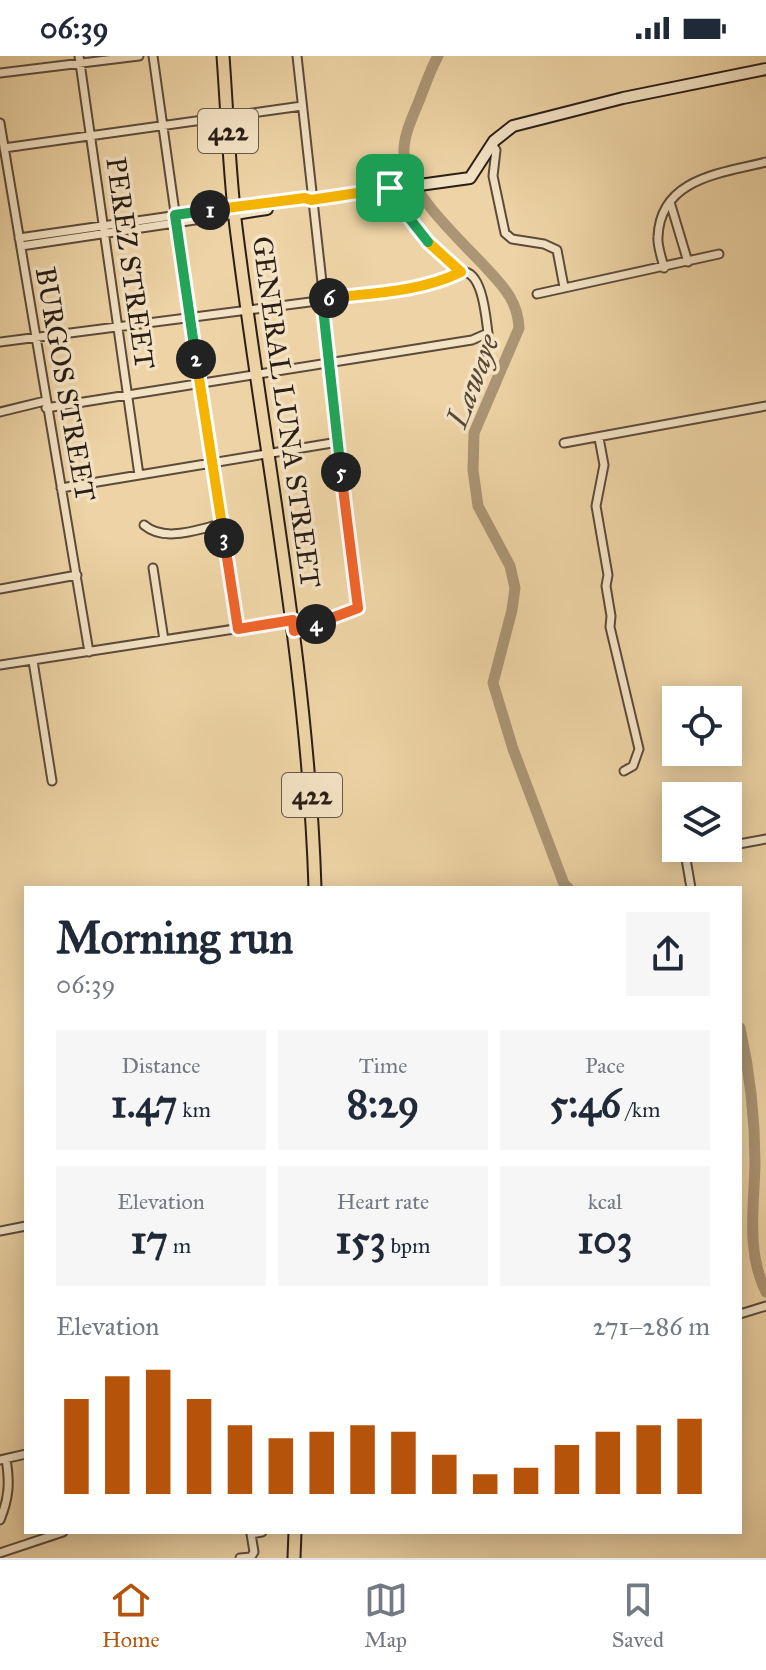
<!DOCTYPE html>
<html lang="en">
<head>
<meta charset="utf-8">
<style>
	:root { --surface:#fff; --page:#f6f6f7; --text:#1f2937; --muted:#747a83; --line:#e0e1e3; --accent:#b45309 }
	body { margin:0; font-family:"IM FELL Great Primer",serif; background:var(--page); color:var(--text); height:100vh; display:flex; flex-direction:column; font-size:30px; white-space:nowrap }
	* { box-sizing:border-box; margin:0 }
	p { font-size:26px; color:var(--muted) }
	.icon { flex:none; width:44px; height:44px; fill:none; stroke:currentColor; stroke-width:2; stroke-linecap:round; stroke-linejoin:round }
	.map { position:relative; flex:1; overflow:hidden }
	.details { position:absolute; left:24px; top:830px; width:718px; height:648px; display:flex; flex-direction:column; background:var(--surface); border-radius:0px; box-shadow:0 4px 20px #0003 }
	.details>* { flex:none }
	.tools { position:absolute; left:662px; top:630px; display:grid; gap:16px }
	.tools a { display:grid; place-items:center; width:80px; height:80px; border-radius:0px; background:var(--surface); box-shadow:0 4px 20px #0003; font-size:40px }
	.pin { position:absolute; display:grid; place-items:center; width:68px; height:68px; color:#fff; margin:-34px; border-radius:16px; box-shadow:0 4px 12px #0006 }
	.km { position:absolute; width:40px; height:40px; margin:-20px; border-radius:50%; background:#222; color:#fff; font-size:22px; line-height:40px; text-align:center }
	.round { display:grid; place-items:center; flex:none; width:84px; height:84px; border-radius:0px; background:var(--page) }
	.headline { display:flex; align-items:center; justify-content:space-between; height:136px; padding:0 32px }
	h1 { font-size:44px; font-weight:700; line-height:60px }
	.stats { display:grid; grid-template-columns:repeat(3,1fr); gap:12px; height:136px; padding:8px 32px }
	.stats div { display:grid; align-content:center; border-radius:0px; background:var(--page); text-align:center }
	.stats b { font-size:40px; font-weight:700 }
	.stats small { font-size:22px; font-weight:400 }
	.stats p { font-size:22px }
	.chart { height:224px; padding:16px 32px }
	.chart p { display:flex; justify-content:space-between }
	.chart svg { width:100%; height:144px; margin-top:8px; stroke:var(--accent); stroke-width:6 }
	.status { display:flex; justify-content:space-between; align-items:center; height:56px; padding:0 40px; background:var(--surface); direction:ltr }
	.status svg { height:22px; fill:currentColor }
	.dock { display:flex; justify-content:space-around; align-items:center; height:112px; border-top:2px solid var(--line); background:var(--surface); font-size:22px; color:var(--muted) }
	.dock a { display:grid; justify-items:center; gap:4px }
	.dock .active { color:var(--accent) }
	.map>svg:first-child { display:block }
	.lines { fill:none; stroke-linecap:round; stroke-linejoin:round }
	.river { stroke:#ab9574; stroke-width:11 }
	.street-casing { stroke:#5b4b3a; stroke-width:11 }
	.secondary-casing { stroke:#2a1e16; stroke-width:14 }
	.primary-casing { stroke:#2a1e16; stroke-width:15 }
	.street { stroke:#f3e2c4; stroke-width:7 }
	.secondary { stroke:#f3e2c4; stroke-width:10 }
	.primary { stroke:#edd3a5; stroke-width:11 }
	.split-1-casing { stroke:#fff; stroke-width:16 }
	.split-2-casing { stroke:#fff; stroke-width:16 }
	.split-3-casing { stroke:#fff; stroke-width:16 }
	.split-4-casing { stroke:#fff; stroke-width:16 }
	.split-5-casing { stroke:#fff; stroke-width:16 }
	.split-6-casing { stroke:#fff; stroke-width:16 }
	.split-7-casing { stroke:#fff; stroke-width:16 }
	.split-8-casing { stroke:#fff; stroke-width:16 }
	.split-1 { stroke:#f5b400; stroke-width:10 }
	.split-2 { stroke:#22a559; stroke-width:10 }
	.split-3 { stroke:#f5b400; stroke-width:10 }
	.split-4 { stroke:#f0652b; stroke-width:10 }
	.split-5 { stroke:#f0652b; stroke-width:10 }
	.split-6 { stroke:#22a559; stroke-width:10 }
	.split-7 { stroke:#f5b400; stroke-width:10 }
	.split-8 { stroke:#22a559; stroke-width:10 }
	.labels { text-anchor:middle; stroke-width:7; stroke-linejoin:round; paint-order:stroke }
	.shield { fill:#f3e2c4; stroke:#66594a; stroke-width:2 }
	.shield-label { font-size:26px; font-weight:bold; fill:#2a1e16 }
	.street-label { font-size:28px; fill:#2a1e16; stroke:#f3e2c4 }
	.water-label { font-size:30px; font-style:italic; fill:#574837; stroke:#f3e2c4 }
</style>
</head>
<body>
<div class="status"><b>06:39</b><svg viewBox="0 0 49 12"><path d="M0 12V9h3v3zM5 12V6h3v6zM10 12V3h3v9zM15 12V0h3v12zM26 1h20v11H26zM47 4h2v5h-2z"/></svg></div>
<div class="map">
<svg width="766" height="1502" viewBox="0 0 766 1502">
	<rect width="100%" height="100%" fill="#edd3a5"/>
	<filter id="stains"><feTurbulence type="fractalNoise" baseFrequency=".0025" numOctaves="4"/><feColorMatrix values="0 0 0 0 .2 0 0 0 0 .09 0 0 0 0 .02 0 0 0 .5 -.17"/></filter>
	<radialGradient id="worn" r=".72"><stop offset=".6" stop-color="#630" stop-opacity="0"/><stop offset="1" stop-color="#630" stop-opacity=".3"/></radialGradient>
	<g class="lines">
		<path class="river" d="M438 0C430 14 425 30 419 45 413 60 403 80 404 97 406 137 463 186 489 215 505 232 518 247 519 272L474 377 473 414 478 450 510 510 515 532 512 554 493 627 513 693 564 828 568 832
			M740 972C750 1017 755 1062 755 1108 754 1151 746 1196 766 1236"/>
		<g class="street-casing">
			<path id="street" d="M79 0 139 419
				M153 0 199 327 238 573
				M0 17 139 0
				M0 67 89 596
				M492 88 496 94 493 120 505 177 512 183 544 188 557 194 564 231
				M4 92 302 50
				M390 132C403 168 438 188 461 216
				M670 146 688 206
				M19 182 234 151
				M21 190 235 158
				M664 212C662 202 657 190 658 181 660 122 722 117 766 106
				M537 238 719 198
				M0 286 418 232C427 230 435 228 443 224 449 222 456 217 461 216 483 213 486 264 488 277L472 284 46 352
				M0 356 45 345
				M599 382 604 409 596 450 608 519 606 530 611 560 610 571 639 693 633 710 624 715
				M564 387 766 350
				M61 432 338 386
				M144 469C165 487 198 473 222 468
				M153 512 164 584
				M0 533 77 519
				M294 575 358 552 297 0
				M33 605 52 725
				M0 609 293 564
				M728 790 766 783
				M691 832 685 797 716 792
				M0 1175 26 1170
				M740 1258 766 1250
				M0 1404 26 1398
				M0 1464C9 1442 10 1427 6 1403
				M0 1497 63 1476
				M240 1502 251 1501 254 1496 251 1478 262 1476"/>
		</g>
		<g class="secondary-casing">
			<path id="secondary" d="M234 151 305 142 311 144 470 122 494 85 513 70 623 42 766 13
				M235 158 267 153"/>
		</g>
		<g class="primary-casing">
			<path id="primary" d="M223 0C227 54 229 109 235 163 262 386 308 607 315 832
				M294 1502 295 1476"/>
		</g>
		<use href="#street" class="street"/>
		<use href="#secondary" class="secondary"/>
		<use href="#primary" class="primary"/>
	</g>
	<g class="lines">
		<g class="split-1-casing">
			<path id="split-1" d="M210 154 305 142 311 144 390 132"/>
		</g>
		<g class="split-2-casing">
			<path id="split-2" d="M196 303 175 159 210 154"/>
		</g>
		<g class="split-3-casing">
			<path id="split-3" d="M196 303 224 482"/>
		</g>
		<g class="split-4-casing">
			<path id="split-4" d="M224 482 238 573 293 564 294 575 316 568"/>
		</g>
		<g class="split-5-casing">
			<path id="split-5" d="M316 568 358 552 341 416"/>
		</g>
		<g class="split-6-casing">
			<path id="split-6" d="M329 242 322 243 341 416"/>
		</g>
		<g class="split-7-casing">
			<path id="split-7" d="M329 242C374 237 420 236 461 216L428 186"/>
		</g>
		<g class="split-8-casing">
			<path id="split-8" d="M390 132 395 144 428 186"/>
		</g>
		<use href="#split-1" class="split-1"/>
		<use href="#split-2" class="split-2"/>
		<use href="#split-3" class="split-3"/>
		<use href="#split-4" class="split-4"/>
		<use href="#split-5" class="split-5"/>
		<use href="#split-6" class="split-6"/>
		<use href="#split-7" class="split-7"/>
		<use href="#split-8" class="split-8"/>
	</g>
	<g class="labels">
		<g class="shield">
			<rect x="198" y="53" width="60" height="44" rx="6"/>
			<rect x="282" y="717" width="60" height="44" rx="6"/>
		</g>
		<g class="shield-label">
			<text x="228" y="84">422</text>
			<text x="312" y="748">422</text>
		</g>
		<g class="street-label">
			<text transform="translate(131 207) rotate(82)" y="10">PEREZ STREET</text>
			<text transform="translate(66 328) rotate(80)" y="10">BURGOS STREET</text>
			<text transform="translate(287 356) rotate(82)" y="10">GENERAL LUNA STREET</text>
		</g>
		<g class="water-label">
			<text transform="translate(473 325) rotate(-69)" y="10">Lawaye</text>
		</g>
	</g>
	<rect width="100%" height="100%" filter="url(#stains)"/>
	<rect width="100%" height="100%" fill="url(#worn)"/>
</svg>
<div class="tools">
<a><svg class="icon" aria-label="locate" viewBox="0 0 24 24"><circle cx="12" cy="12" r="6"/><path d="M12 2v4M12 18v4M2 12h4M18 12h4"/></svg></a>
<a><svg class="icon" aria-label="layers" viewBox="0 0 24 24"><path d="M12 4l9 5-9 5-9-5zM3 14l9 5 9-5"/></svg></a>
</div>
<div class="pin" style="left:390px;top:132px;background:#1e9e55"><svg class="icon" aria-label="arrive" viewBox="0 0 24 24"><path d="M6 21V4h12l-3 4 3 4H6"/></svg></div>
<b class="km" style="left:210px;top:154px">1</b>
<b class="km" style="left:196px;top:303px">2</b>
<b class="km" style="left:224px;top:482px">3</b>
<b class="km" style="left:316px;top:568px">4</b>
<b class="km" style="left:341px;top:416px">5</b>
<b class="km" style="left:329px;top:242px">6</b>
<section class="details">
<div class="headline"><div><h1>Morning run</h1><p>06:39</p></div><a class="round"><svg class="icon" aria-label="share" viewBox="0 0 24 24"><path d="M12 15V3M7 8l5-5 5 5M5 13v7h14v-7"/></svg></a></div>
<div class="stats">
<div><p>Distance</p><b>1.47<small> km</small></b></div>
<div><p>Time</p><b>8:29</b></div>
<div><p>Pace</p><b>5:46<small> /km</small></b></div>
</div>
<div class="stats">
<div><p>Elevation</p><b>17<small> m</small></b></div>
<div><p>Heart rate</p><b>153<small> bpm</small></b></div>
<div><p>kcal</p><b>103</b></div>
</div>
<div class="chart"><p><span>Elevation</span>271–286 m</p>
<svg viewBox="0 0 160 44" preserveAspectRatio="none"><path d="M5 44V15M15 44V8M25 44V6M35 44V15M45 44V23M55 44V27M65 44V25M75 44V23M85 44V25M95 44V32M105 44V38M115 44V36M125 44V29M135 44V25M145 44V23M155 44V21"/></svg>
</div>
</section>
</div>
<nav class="dock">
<a class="active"><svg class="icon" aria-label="home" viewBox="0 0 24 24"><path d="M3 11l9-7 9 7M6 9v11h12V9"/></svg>Home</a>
<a><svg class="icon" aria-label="map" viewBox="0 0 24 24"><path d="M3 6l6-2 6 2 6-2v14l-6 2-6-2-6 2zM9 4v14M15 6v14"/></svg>Map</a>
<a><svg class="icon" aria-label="saved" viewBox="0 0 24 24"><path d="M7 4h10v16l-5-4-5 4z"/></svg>Saved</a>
</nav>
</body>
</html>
